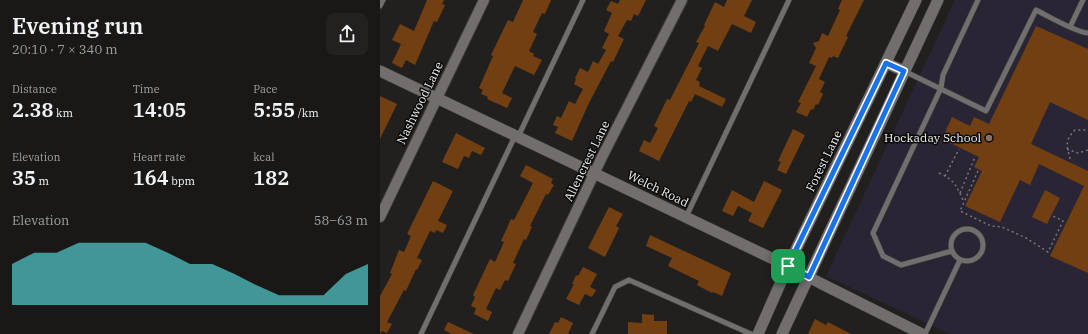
<!DOCTYPE html>
<html lang="en">
<head>
<meta charset="utf-8">
<style>
	:root { --surface:#1a1817; --page:#232120; --text:#f1f3f6; --muted:#9fa0a1; --accent:#52cdce }
	body { margin:0; font-family:"IBM Plex Serif",serif; background:var(--page); color:var(--text); height:100vh; display:flex; flex-direction:column; font-size:15px; white-space:nowrap }
	* { box-sizing:border-box; margin:0 }
	p { font-size:13px; color:var(--muted) }
	.icon { flex:none; width:22px; height:22px; fill:none; stroke:currentColor; stroke-width:2; stroke-linecap:round; stroke-linejoin:round }
	.map { position:relative; flex:1; overflow:hidden }
	.panel { display:flex; flex-direction:column; background:var(--surface); width:380px }
	.panel>* { flex:none }
	.pin { position:absolute; display:grid; place-items:center; width:34px; height:34px; color:#fff; margin:-17px; border-radius:8px; box-shadow:0 2px 6px #0006 }
	.round { display:grid; place-items:center; flex:none; width:42px; height:42px; border-radius:8px; background:var(--page) }
	.overview { display:flex; align-items:center; justify-content:space-between; height:68px; padding:0 12px }
	h1 { font-size:22px; font-weight:600; line-height:30px }
	.stats { display:grid; grid-template-columns:repeat(3,1fr); gap:6px; height:68px; padding:4px 12px }
	.stats div { display:grid; align-content:center }
	.stats b { font-size:20px; font-weight:600 }
	.stats small { font-size:11px; font-weight:400 }
	.stats p { font-size:11px }
	.chart { height:112px; padding:8px 12px }
	.chart p { display:flex; justify-content:space-between }
	.chart svg { width:100%; height:72px; margin-top:4px; fill:var(--accent); opacity:.7 }
	main { display:flex; flex:1; min-height:0 }
	.map>svg:first-child { display:block }
	.education { fill:#2a2535 }
	.building { fill:#723f12 }
	.lines { fill:none; stroke-linecap:round; stroke-linejoin:round }
	.service-casing { stroke:#3e3d3c; stroke-width:6 }
	.minor-casing { stroke:#3e3d3c; stroke-width:12 }
	.tertiary-casing { stroke:#3e3d3c; stroke-width:12 }
	.secondary-casing { stroke:#3e3d3c; stroke-width:12 }
	.path { stroke:#7a7877; stroke-width:1.5; stroke-dasharray:2 3; stroke-linecap:butt }
	.service { stroke:#716e6d; stroke-width:5 }
	.minor { stroke:#716e6d; stroke-width:10 }
	.tertiary { stroke:#716e6d; stroke-width:11 }
	.secondary { stroke:#716e6d; stroke-width:11 }
	.route-casing { stroke:#fff; stroke-width:8 }
	.route { stroke:#1a73e8; stroke-width:5 }
	.education-dot { fill:#8d6e63; stroke:#0b0a0a; stroke-width:1.5 }
	.labels { text-anchor:middle; stroke-width:3; stroke-linejoin:round; paint-order:stroke }
	.street-label { font-size:12px; fill:#f1f0ef; stroke:#0b0a0a }
	.poi-label { font-size:12px; fill:#f1f0ef; stroke:#0b0a0a; text-anchor:end }
</style>
</head>
<body>
<main>
<section class="panel">
<div class="overview"><div><h1>Evening run</h1><p>20:10 · 7 × 340 m</p></div><a class="round"><svg class="icon" aria-label="share" viewBox="0 0 24 24"><path d="M12 15V3M7 8l5-5 5 5M5 13v7h14v-7"/></svg></a></div>
<div class="stats">
<div><p>Distance</p><b>2.38<small> km</small></b></div>
<div><p>Time</p><b>14:05</b></div>
<div><p>Pace</p><b>5:55<small> /km</small></b></div>
</div>
<div class="stats">
<div><p>Elevation</p><b>35<small> m</small></b></div>
<div><p>Heart rate</p><b>164<small> bpm</small></b></div>
<div><p>kcal</p><b>182</b></div>
</div>
<div class="chart"><p><span>Elevation</span>58–63 m</p>
<svg viewBox="0 0 160 44" preserveAspectRatio="none"><path d="M0 44V19L10 12L20 12L30 6L40 6L50 6L60 6L70 12L80 19L90 19L100 25L110 32L120 38L130 38L140 38L150 25L160 19V44z"/></svg>
</div>
</section>
<div class="map">
<svg width="708" height="334" viewBox="0 0 708 334">
	<rect width="100%" height="100%" fill="#22201f"/>
	<path class="education" d="M575 0H708V334H570L446 276Z"/>
	<path class="building" d="M47 0H64L62 4 65 5 57 22 54 21 35 65 26 60 22 68 12 63 21 44 12 40 20 24 34 31Z
		M143 0H171L165 14 162 13 153 32 157 34 149 51 154 54 153 56 162 60 154 75 135 66 122 93 132 98 127 108 107 99 108 97 101 94 103 90 99 88 113 56 111 55 128 20 133 22Z
		M240 0H266L258 16 254 14 251 21 247 20 238 36 244 39 233 62 231 61 208 105 192 141 175 133 178 127 173 125 177 116 181 118 189 101 195 104 203 89 194 84 196 79 195 78 200 68 208 72 213 61 218 64 226 50 222 48 229 34 224 31 232 13 226 10 231 1 238 4Z
		M347 0H372L364 16 376 22 371 33 352 24 338 51 328 46 318 66 322 68 316 80 320 82 319 86 346 99 342 107 315 94 311 102 309 101 279 161 259 151 264 140 270 143 278 128 274 126 287 99 290 100 319 43 316 42 325 26 324 25 335 2 344 7Z
		M462 0H484L466 36 468 37 458 58 453 56 452 58 449 57 439 79 445 82 440 92 443 94 438 105 436 104 433 110 431 109 427 117 416 112 421 103 418 102 436 66 429 63 436 48 433 43 439 41 442 33 448 36 460 10 458 9Z
		M656 26 708 49V120L670 102 651 144 708 171V273L670 256 704 186 659 164 650 185 640 180 620 222 585 206 602 171 594 167 599 157 562 139 572 117 590 126 594 117 609 124Z
		M0 96 17 104 0 139Z
		M413 129 425 135 406 174 397 170 401 162 398 161Z
		M76 133 105 148 101 155 92 151 89 158 84 156 78 169 62 162Z
		M146 165 173 179 171 183 174 185 168 195 166 194 150 226 152 227 146 240 144 239 133 263 136 264 128 281 125 280 120 290 116 288 106 309 112 312 108 321 94 314 96 308 91 306 95 297 93 295 110 259 115 262 124 242 121 241 131 219 134 220 153 183 140 176Z
		M53 181 73 191 58 221 67 225 63 233 56 230 55 233 50 231 37 258 42 260 37 270 36 269 26 291 24 290 7 322 12 324 7 333 2 331 0 334V296L12 274 10 273 19 250 24 252 31 236 27 234Z
		M384 181 402 190 383 228 368 221 372 213 358 206 353 216 342 211 352 190 374 202Z
		M665 190 680 198 667 224 652 217Z
		M229 207 243 214 236 226 239 228 225 257 208 248Z
		M270 235 351 273 342 296 333 292 332 293 317 285 319 281 288 266 292 258 266 246Z
		M203 267 217 274 210 287 216 290 212 297 205 294 199 305 186 299 194 284H192L196 275 198 276Z
		M262 314 274 315V321H287V334H248V322L262 323Z
		M181 317 193 323 188 334H169L175 322 178 323Z
		M435 319 446 325 448 322 471 334H428Z
		M68 322 94 334H72L64 330Z"/>
	<g class="lines">
		<g class="service-casing">
			<path id="service" d="M0 6 3 0
				M690 27 703 0
				M524 71 606 111 656 10C668 16 695 32 708 33
				M138 137 203 0
				M306 217 409 0
				M571 245a16 16 0 1 1 32 0a16 16 0 1 1-32 0Z
				M572 251 521 265 503 256 493 233 561 88 563 75 598 0
				M41 334 135 136
				M212 334 235 287 249 280 371 334
				M545 334 580 260"/>
		</g>
		<g class="minor-casing">
			<path id="minor" d="M0 217 104 0
				M138 334 223 155 302 0"/>
		</g>
		<g class="tertiary-casing">
			<path id="tertiary" d="M0 71 408 266 440 283 542 334"/>
		</g>
		<g class="secondary-casing">
			<path id="secondary" d="M506 63 524 71
				M378 334 408 266 536 0
				M402 334 558 0"/>
		</g>
		<path class="path" d="M687 149 698 153 708 150
			M690 159C687 145 684 141 695 130H708
			M598 171 580 211 611 226 622 227 646 238 668 252 683 221 673 216
			M559 173C576 181 576 186 584 202
			M565 176 579 149
			M580 193 595 157"/>
		<use href="#service" class="service"/>
		<use href="#minor" class="minor"/>
		<use href="#tertiary" class="tertiary"/>
		<use href="#secondary" class="secondary"/>
	</g>
	<g class="lines">
		<g class="route-casing">
			<path id="route" d="M506 63 524 71 429 277 408 266Z"/>
		</g>
		<use href="#route" class="route"/>
	</g>
	<circle class="education-dot" cx="609" cy="138" r="4"/>
	<g class="labels">
		<g class="street-label">
			<text transform="translate(40 103) rotate(-64)" y="4">Nashwood Lane</text>
			<text transform="translate(207 161) rotate(-64)" y="4">Allencrest Lane</text>
			<text transform="translate(444 161) rotate(-64)" y="4">Forest Lane</text>
			<text transform="translate(278 189) rotate(26)" y="4">Welch Road</text>
		</g>
		<g class="poi-label">
			<text x="601" y="142">Hockaday School</text>
		</g>
	</g>
</svg>
<div class="pin" style="left:408px;top:266px;background:#1e9e55"><svg class="icon" aria-label="arrive" viewBox="0 0 24 24"><path d="M6 21V4h12l-3 4 3 4H6"/></svg></div>
</div>
</main>
</body>
</html>
